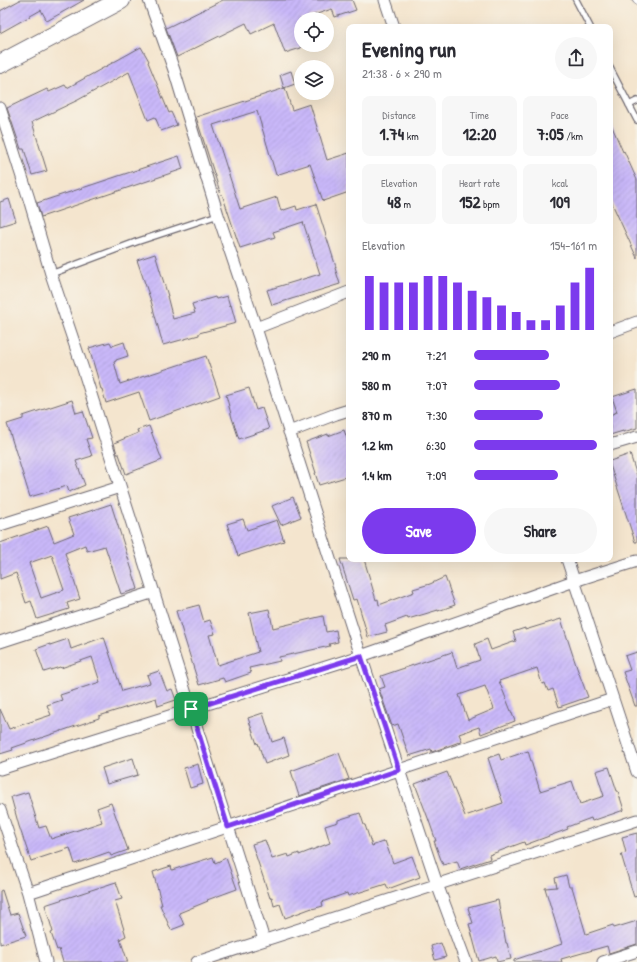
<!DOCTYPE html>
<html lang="en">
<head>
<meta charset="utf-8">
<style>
	:root { --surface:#fff; --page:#f7f7f7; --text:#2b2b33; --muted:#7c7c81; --accent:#7c3aed }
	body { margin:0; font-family:"Patrick Hand",sans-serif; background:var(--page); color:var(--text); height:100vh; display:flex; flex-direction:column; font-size:15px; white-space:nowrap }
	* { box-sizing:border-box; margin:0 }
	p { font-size:13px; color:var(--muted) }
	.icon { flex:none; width:22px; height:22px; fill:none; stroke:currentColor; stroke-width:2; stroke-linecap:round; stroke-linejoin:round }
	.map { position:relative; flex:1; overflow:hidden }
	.sheet { position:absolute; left:346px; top:24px; width:267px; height:538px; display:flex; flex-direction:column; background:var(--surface); border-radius:8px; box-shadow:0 4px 16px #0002 }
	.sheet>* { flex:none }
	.fabs { position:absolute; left:294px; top:12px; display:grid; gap:8px }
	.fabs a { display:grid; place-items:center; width:40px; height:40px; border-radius:50%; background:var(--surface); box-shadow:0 4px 16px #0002; font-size:20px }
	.pin { position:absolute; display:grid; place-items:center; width:34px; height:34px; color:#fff; margin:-17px; border-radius:8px; box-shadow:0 2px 6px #0006 }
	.round { display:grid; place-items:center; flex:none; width:42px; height:42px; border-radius:21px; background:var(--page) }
	.summary { display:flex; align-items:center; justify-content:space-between; height:68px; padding:0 16px }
	h1 { font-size:22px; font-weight:800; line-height:30px }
	.stats { display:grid; grid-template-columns:repeat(3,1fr); gap:6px; height:68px; padding:4px 16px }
	.stats div { display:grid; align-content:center; border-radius:8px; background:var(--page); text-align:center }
	.stats b { font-size:17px; font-weight:800 }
	.stats small { font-size:11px; font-weight:400 }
	.stats p { font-size:11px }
	.chart { height:112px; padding:8px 16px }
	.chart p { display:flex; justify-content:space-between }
	.chart svg { width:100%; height:72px; margin-top:4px; stroke:var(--accent); stroke-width:6 }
	.action { display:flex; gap:8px; margin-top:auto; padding:8px 16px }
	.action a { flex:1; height:46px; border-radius:24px; background:var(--accent); color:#fff; font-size:16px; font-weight:800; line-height:46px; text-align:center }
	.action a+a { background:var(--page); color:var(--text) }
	ul { padding:0 16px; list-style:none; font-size:13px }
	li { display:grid; grid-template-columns:64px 48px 1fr; align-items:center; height:30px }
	li i { height:10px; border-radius:5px; background:var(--accent) }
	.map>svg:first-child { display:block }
	.building { fill:url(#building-hatch); fill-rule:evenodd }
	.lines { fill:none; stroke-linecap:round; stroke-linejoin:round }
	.service-casing { stroke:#6c666e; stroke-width:8 }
	.minor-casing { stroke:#6c666e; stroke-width:13 }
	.trunk-casing { stroke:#6c666e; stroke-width:20 }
	.service { stroke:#fff; stroke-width:5.5 }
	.minor { stroke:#fff; stroke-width:11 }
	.trunk { stroke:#fff; stroke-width:18 }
	.route-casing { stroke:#fff; stroke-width:8 }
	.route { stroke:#7c3aed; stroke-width:5 }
</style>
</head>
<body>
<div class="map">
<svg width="637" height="962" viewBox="0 0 637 962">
	<defs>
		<pattern id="building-hatch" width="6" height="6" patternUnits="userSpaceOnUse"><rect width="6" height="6" fill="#c9b8f9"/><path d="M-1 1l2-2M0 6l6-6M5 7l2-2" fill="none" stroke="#ac9ed6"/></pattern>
	</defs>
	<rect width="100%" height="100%" fill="#f7f3e8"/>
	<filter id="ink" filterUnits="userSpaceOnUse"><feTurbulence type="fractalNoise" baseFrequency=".025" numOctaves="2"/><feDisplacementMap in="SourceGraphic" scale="8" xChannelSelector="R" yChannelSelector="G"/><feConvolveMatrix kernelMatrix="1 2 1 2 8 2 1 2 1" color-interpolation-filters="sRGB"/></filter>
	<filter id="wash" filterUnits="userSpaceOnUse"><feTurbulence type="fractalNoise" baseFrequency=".012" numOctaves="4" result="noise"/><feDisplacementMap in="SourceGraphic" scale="16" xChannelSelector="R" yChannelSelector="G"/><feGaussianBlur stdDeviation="0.9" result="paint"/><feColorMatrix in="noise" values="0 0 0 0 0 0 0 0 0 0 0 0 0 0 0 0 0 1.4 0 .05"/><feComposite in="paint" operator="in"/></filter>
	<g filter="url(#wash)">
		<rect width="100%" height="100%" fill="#f4e5ce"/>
		<g id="blocks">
			<path class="building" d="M20 0H84L47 21 41 10 0 33V11Z
				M223 0H352L356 10 335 17 332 9 308 17 309 19H301V48L285 53 274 23 251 34 246 23 177 57 166 28Z
				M141 47 149 61 148 62 169 113 171 112 177 125 161 131 155 117 148 120 129 72 78 100 32 122 47 171 32 175 24 149H21L7 108 47 89 49 92 65 85 67 88Z
				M291 71 295 84 284 88 280 75Z
				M285 88 292 110 310 104 327 160 349 153V192L323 201 310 164 276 175 257 111 213 125 240 209 277 197 281 211 296 206 297 210 316 204 336 267 335 268 340 284 272 305 267 290 320 274 303 222 273 232 275 237 240 248 222 194 221 195 196 117Z
				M610 122 623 152 624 151 637 180V258L610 199Z
				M179 156 183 169 41 217 37 203Z
				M9 199 16 221 0 226V202Z
				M155 254 168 296H167L173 319 195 313 192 304 215 297 216 299 227 296 230 306 231 305 236 323 199 333V335L163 345 151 301 137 260Z
				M110 342 112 346 124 342 128 356 116 360V361L114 362 120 384 206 356 220 396 149 421 139 392 106 403 102 389H101L89 348Z
				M249 388 256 410 262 408 269 429 239 439 232 418 226 395Z
				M637 389V428L623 432V431L610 435V415L617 412 612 397Z
				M72 400 76 413 83 411 92 438 86 439 92 456 76 461 85 485 69 492 67 486 30 497 7 424 23 419V416Z
				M149 426 162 460 126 474 119 454H117L114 443 138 433 137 430Z
				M344 430 349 444V476L319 485 315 473H316L306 442 328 434V436Z
				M630 454 637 476V542H635L610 465V461Z
				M293 497 301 517 281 525 272 506Z
				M111 504 138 589 121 594 105 546 87 551 85 545 65 553 80 599 67 603 69 609 37 619 31 601 26 603 16 573 0 579V543L48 526 54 542 74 534 68 518 84 513ZM52 555 64 590 41 598 29 563Z
				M243 519 247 530 277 520 284 541 238 556 227 524Z
				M340 559H364L376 600 378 599 379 605 414 592 413 589 430 584 445 577 455 605 438 611V610L408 619 407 617 385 625 387 632 368 637 357 599 353 600Z
				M199 605 204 622 210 620 215 634 209 635 218 665 258 652 249 613 269 609 273 628 323 616 326 632 336 630 338 642 329 644 330 646 279 657 280 661 249 668 251 673 225 682 223 678 199 685 176 611Z
				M561 619 577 668 588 697 559 707 553 689 548 691 545 683 542 684 537 668 499 681 515 721 481 734 479 727 459 734 462 741 432 752 431 749 409 756 398 724 392 726 379 689 385 687 381 676 452 652 457 668 480 660 475 644 487 639 491 650 516 641 513 632 525 628V630ZM485 686 494 709 468 720 459 695Z
				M104 637 122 691 150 683 147 675 159 671 167 691 172 689 176 700 158 706 156 698 99 716V718L12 748 13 750 0 754V709L9 729 51 715 47 705 62 700 60 695 100 682 92 657 61 668 60 667 44 672 36 649 50 644V645L68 639 71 649Z
				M637 652V706H635L623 672 630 670 625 656Z
				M263 713 272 742 284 738 289 755 265 764 258 743 257 744 248 718Z
				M528 751 540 791 572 781 580 804 604 796 596 771 609 767 617 791H618L624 810 592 821 591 818 567 827 568 829 525 845 524 842 489 855 490 859 460 869 457 861 443 865 434 841H436L428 818 415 784 447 772 465 816 503 803 488 758 499 754 501 760Z
				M339 753 349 779 299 796 291 771Z
				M133 758 138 775 107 784 102 768Z
				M198 764 203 784 190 788 184 768Z
				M28 792 39 828 46 826 51 839 102 822 97 808 111 803 128 850 111 856 109 852 75 864 70 848 31 861 19 826 11 797Z
				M360 813 364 825H365L372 846 385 841 393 863 412 856 420 877 388 889 386 884 348 896 347 893 322 902 323 906 312 909V908L285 918 280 904 274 906 272 897 270 898 252 844 265 840 272 859 288 854 289 857 299 853V855L330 843 325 826 338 822V820Z
				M637 833V896L634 897 621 854 626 853 622 837Z
				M213 857 215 863 226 858 237 889 207 900 208 901 179 913 184 925 171 930 160 905H162L153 872 171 866 172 870Z
				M566 875 569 887H572L586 934 613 925 614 928 637 921V944L609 953 607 946 561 959 562 962H514V960L562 944 545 888 557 887 555 878Z
				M116 882 122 899 115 901 126 936 120 939 128 962H63L59 949 57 950 51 933 53 932 45 905Z
				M2 890 10 915 18 913 26 936 0 944V891Z
				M498 900 506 943H507L511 959 497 962 496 956 479 961 469 924 473 923 468 908Z
				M441 943 446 957 435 960 431 946Z"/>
		</g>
	</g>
	<g filter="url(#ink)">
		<use href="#blocks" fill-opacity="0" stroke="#6c666e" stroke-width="1"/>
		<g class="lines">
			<g class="service-casing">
				<path id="service" d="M576 0 590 27
					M636 0 637 1
					M610 68 637 120
					M629 105 637 101
					M51 274 136 242 218 215"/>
			</g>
			<g class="minor-casing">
				<path id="minor" d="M149 0 174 70 218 215 256 328 361 656 437 884 466 962
					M385 0 394 27
					M0 108 29 199 51 274 83 369 264 940
					M256 328 349 292
					M610 332 637 322
					M289 432 336 414 349 410
					M610 445 637 437
					M0 525 120 487
					M567 559 637 772
					M0 642 154 592
					M0 769 361 656 574 581 637 561
					M0 810 28 893 46 962
					M28 893 613 699
					M197 962 637 820
					M603 962 637 951"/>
			</g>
			<g class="trunk-casing">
				<path id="trunk" d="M0 64 121 0"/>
			</g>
			<use href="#service" class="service"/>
			<use href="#minor" class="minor"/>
			<use href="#trunk" class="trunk"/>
		</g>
	</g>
	<g class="lines" filter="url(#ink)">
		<g class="route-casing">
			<path id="route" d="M361 656 399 770 228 827 191 709Z"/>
		</g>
		<use href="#route" class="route"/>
	</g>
</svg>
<div class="fabs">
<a><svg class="icon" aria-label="locate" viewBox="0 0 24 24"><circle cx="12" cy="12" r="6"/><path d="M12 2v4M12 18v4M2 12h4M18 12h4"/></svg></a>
<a><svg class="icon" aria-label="layers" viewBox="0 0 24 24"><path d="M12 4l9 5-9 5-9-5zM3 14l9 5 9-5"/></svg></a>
</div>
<div class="pin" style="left:191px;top:709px;background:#1e9e55"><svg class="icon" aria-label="arrive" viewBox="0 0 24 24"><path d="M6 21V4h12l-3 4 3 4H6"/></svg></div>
<section class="sheet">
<div class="summary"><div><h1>Evening run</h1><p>21:38 · 6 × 290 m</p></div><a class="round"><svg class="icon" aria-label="share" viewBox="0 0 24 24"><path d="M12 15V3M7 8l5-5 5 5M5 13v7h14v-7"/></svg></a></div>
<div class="stats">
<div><p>Distance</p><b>1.74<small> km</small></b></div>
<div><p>Time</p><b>12:20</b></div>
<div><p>Pace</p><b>7:05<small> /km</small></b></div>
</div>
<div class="stats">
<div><p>Elevation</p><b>48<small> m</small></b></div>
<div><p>Heart rate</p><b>152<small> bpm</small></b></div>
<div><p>kcal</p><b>109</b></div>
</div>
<div class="chart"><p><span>Elevation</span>154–161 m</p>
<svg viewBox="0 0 160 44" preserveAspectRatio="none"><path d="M5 44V11M15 44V15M25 44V15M35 44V15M45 44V11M55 44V11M65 44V15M75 44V20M85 44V24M95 44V29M105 44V33M115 44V38M125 44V38M135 44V29M145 44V15M155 44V6"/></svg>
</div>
<ul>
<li><b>290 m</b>7:21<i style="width:61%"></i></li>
<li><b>580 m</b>7:07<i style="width:70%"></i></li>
<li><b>870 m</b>7:30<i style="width:56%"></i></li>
<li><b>1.2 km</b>6:30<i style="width:100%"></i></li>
<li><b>1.4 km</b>7:09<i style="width:68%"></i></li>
</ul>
<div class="action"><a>Save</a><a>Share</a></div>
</section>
</div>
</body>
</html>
